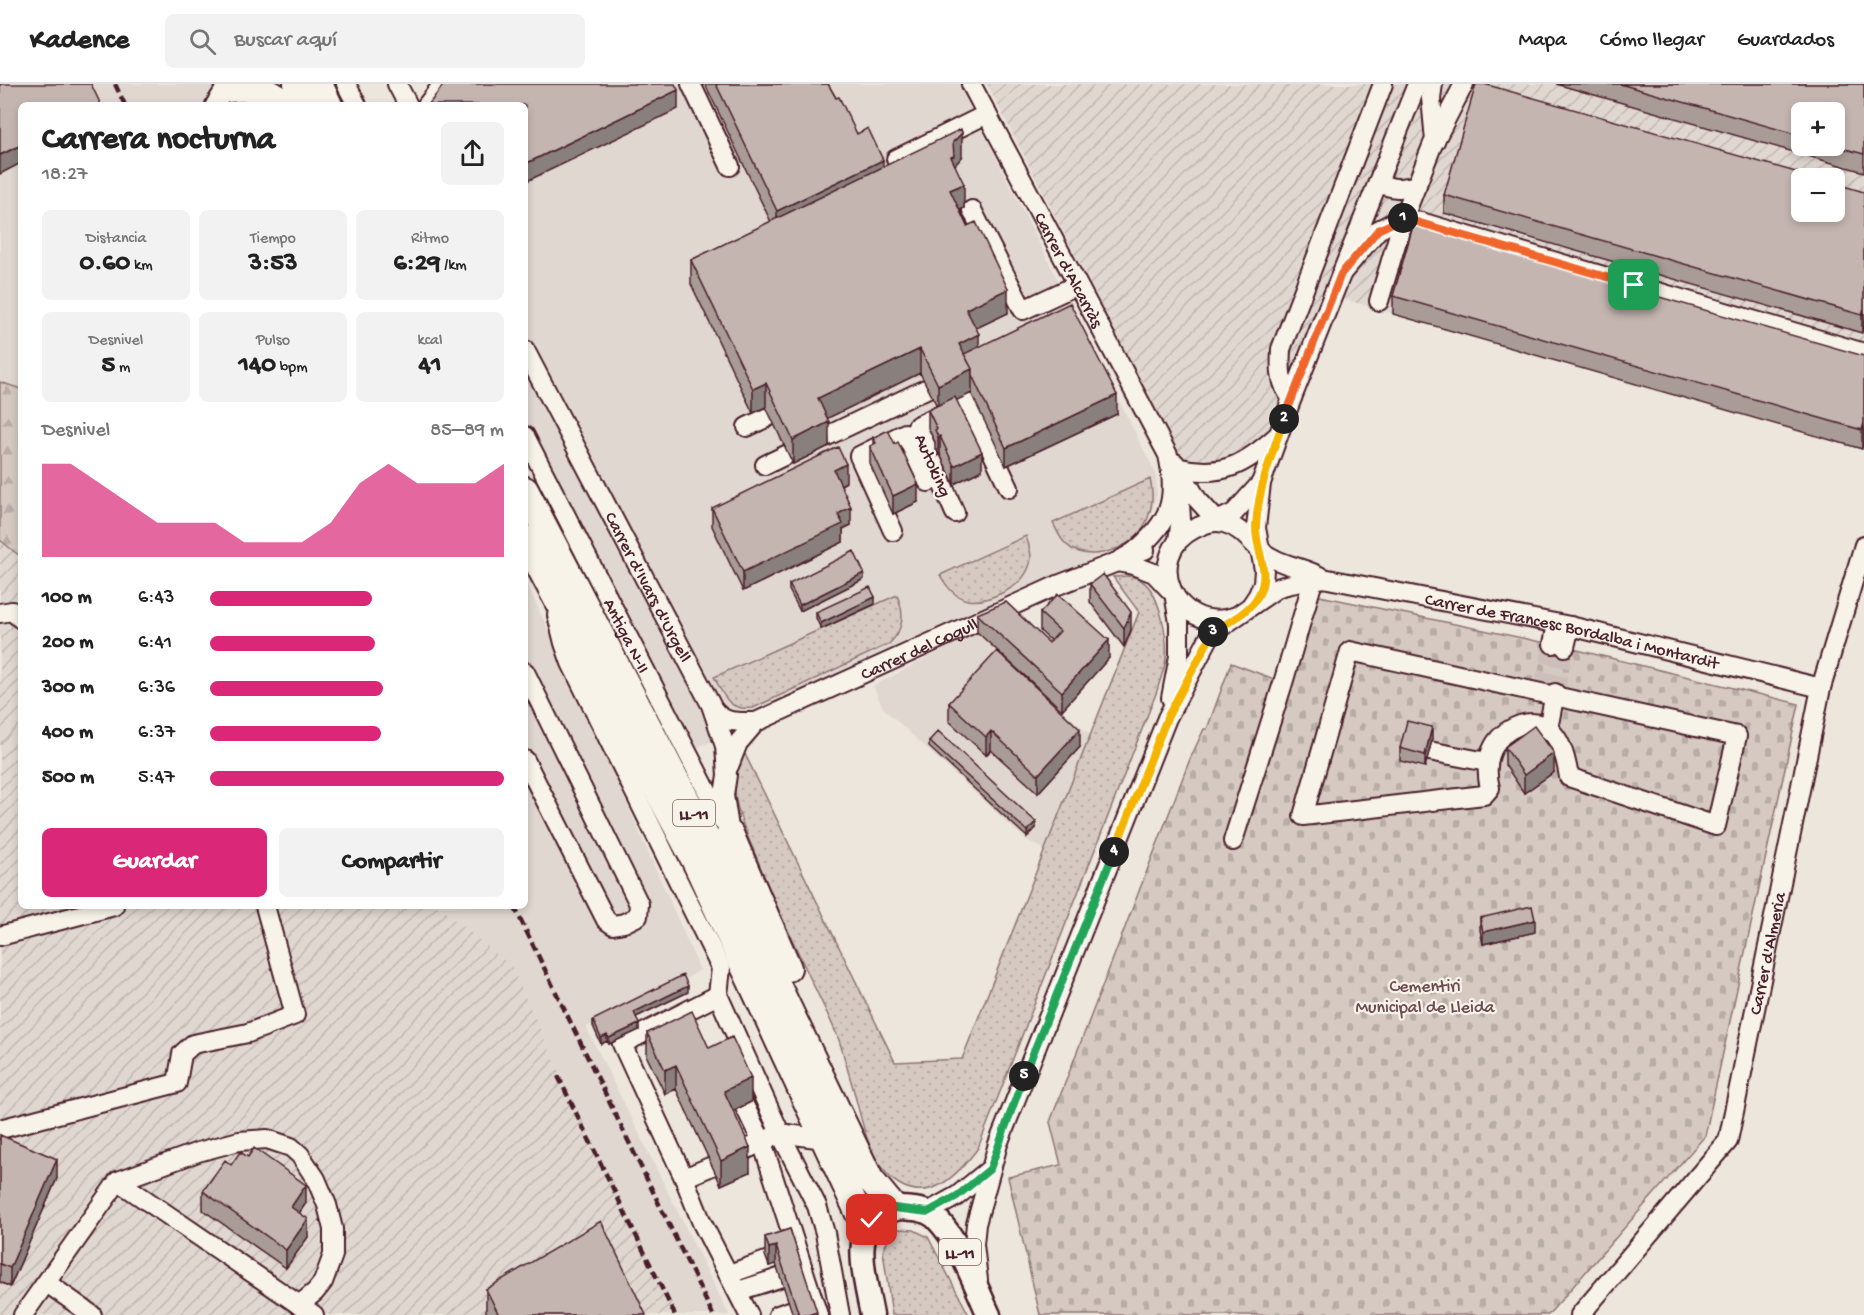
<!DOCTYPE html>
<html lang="es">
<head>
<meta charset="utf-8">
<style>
	:root { --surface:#fff; --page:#f2f2f2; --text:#222; --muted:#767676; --line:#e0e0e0; --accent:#db2777 }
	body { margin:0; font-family:"Gochi Hand",sans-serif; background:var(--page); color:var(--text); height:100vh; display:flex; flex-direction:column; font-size:22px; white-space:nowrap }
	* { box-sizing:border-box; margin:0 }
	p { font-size:20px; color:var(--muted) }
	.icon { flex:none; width:33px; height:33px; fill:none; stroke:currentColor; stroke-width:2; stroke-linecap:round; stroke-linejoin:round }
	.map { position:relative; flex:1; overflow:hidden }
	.sheet { position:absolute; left:18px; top:18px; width:510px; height:807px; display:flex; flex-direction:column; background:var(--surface); border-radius:9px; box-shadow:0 3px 9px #0003 }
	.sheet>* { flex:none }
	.buttons { position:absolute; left:1791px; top:18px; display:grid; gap:12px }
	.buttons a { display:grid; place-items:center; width:54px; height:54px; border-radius:9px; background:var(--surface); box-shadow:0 3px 9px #0003; font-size:30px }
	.pin { position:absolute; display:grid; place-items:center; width:51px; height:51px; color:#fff; margin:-26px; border-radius:12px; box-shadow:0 3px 9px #0006 }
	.km { position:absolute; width:30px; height:30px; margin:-15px; border-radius:50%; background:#222; color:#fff; font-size:16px; line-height:30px; text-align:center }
	.round { display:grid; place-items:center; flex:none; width:63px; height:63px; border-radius:9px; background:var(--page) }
	.overview { display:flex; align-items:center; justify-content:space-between; height:102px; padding:0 24px }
	h1 { font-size:33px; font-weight:700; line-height:45px }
	.metrics { display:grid; grid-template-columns:repeat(3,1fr); gap:9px; height:102px; padding:6px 24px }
	.metrics div { display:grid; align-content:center; border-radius:9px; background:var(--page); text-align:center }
	.metrics b { font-size:26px; font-weight:700 }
	.metrics small { font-size:16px; font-weight:400 }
	.metrics p { font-size:16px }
	.chart { height:168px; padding:12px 24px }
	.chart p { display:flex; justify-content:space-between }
	.chart svg { width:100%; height:108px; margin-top:6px; fill:var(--accent); opacity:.7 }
	.action { display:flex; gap:12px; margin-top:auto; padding:12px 24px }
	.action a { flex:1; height:69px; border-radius:9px; background:var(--accent); color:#fff; font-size:24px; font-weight:700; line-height:69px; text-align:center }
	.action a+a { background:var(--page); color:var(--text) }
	ul { padding:0 24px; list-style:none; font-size:20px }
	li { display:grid; grid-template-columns:96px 72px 1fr; align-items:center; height:45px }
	li i { height:15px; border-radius:8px; background:var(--accent) }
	header { display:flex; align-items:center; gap:36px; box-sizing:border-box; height:84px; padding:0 30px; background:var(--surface); border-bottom:2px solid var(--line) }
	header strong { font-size:28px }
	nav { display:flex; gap:33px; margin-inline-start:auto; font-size:21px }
	.search { width:420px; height:54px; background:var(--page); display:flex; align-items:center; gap:15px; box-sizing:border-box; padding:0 21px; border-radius:9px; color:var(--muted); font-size:22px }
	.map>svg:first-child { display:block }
	.built { fill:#e0d7d0; fill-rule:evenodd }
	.industrial { fill:url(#industrial-furrows); fill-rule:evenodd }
	.grass { fill:url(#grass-dots); stroke:#907476; stroke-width:1.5 }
	.forest { fill:url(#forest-firs); stroke:#907476; stroke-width:1.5 }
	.cemetery { fill:url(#cemetery-stones); stroke:#907476; stroke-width:1.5 }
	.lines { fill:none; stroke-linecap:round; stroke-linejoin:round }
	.minor-tunnel { stroke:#ccbeb9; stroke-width:18; stroke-dasharray:18 9; stroke-linecap:butt }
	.minor-casing { stroke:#4a1f2b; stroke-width:22 }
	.major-casing { stroke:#4a1f2b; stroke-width:27 }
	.highway-casing { stroke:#4a1f2b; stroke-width:30 }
	.minor { stroke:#f7f3e8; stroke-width:18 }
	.major { stroke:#f7f3e8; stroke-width:22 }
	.highway { stroke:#f7f3e8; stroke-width:26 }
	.rail { stroke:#4a1f2b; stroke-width:4.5; stroke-dasharray:9 4.5; stroke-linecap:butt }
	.wall { fill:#a99c97; stroke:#4a1f2b; stroke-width:1.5; fill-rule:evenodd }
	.shaded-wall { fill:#897f7b; stroke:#4a1f2b; stroke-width:1.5 }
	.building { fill:#c4b5b0; stroke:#4a1f2b; stroke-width:1.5 }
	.split-1-casing { stroke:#fff; stroke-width:12 }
	.split-2-casing { stroke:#fff; stroke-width:12 }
	.split-3-casing { stroke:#fff; stroke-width:12 }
	.split-4-casing { stroke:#fff; stroke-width:12 }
	.split-5-casing { stroke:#fff; stroke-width:12 }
	.split-6-casing { stroke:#fff; stroke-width:12 }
	.split-1 { stroke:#f0652b; stroke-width:8 }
	.split-2 { stroke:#f0652b; stroke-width:8 }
	.split-3 { stroke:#f5b400; stroke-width:8 }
	.split-4 { stroke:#f5b400; stroke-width:8 }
	.split-5 { stroke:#22a559; stroke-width:8 }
	.split-6 { stroke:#22a559; stroke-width:8 }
	.labels { text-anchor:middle; stroke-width:4.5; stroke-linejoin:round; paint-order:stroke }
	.shield { fill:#f7f3e8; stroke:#7e5f64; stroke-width:1.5 }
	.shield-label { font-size:16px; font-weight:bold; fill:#4a1f2b }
	.street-label { font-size:18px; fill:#4a1f2b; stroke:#f7f3e8 }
	.park-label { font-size:18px; fill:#6d4a51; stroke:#f7f3e8 }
</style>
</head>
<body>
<header>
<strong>Kadence</strong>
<div class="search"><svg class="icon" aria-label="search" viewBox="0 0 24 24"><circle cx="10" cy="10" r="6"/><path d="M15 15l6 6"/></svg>Buscar aquí</div>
<nav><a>Mapa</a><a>Cómo llegar</a><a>Guardados</a></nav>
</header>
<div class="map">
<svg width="1864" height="1231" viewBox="0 0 1864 1231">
	<defs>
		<pattern id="industrial-furrows" width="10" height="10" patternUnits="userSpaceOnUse" patternTransform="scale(1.5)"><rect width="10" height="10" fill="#e0d7d0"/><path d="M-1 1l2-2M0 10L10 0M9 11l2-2" fill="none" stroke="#c2b8b3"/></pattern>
		<pattern id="grass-dots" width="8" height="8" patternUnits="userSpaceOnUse" patternTransform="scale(1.5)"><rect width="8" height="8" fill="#d5c9c2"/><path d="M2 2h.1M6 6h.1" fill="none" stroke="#b8aca7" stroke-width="1.8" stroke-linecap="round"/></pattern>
		<pattern id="forest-firs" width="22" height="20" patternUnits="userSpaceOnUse" patternTransform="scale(1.5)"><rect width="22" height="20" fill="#d5c9c2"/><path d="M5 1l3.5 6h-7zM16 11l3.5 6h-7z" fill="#b8aca7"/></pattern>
		<pattern id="cemetery-stones" width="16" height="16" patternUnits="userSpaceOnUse" patternTransform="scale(1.5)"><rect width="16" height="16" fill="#d5c9c2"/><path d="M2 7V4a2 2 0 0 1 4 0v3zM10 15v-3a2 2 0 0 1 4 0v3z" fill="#b8aca7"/></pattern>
	</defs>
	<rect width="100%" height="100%" fill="#ece6dd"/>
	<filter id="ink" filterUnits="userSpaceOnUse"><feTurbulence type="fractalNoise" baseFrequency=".0167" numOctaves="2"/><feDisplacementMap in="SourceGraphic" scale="12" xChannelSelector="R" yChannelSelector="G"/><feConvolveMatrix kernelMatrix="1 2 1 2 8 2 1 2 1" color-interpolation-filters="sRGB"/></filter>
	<g filter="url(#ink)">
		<path class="built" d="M0 0H294L304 21H21V305L0 298Z
			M443 0H959L1156 390 1157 412 1147 441 1130 458 1075 482 950 552 687 668 525 354V21Z
			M525 496 588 631 700 886 683 897 586 943 729 1231H678L559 986 511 883 438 822H525Z
			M977 548 1090 651 1045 766 1025 755 883 624 873 602ZM950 637 1080 663 1038 709 991 666 986 671Z"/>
		<path class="industrial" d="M987 0H1864V365L1333 212 1265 354 1219 379 1181 375ZM1802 28H1834V62H1802ZM1802 94H1834V128H1802Z
			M0 456 21 473V822H438L511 882 559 986 678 1231H0Z"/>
		<path class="grass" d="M1150 395C1154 411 1153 425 1145 440 1133 463 1096 478 1072 465 1062 459 1058 449 1053 439Z
			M1026 452C1028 459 1031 466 1031 474 1029 492 1017 502 1002 509 974 522 956 520 940 491Z
			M1129 492C1133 493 1138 494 1142 497 1160 508 1168 555 1166 575 1164 586 1160 596 1157 607L978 1064C960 1088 932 1120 899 1100 869 1082 862 1036 853 1004 848 988 844 971 839 956 831 936 821 917 812 898 793 858 774 818 758 777 751 759 741 740 737 721 732 702 736 686 744 668L895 978 962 975 1139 528 1113 493Z
			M897 511C905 530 904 545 889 560L753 624C728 627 724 612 714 593Z
			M899 1145 914 1146 928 1153 969 1231H892L883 1167 889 1153Z"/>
		<path class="forest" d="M0 298 21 305V473L0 456Z"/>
		<path class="cemetery" d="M1315 511 1565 563 1799 620 1705 1052 1548 1231H1040L1008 1093 1061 1081 1050 1038 1190 675 1204 645H1207L1231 579 1290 601Z"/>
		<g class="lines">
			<path class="minor-tunnel" d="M1543 606 1553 560
				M1555 609 1565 563"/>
			<g class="minor-casing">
				<g id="minor">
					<path d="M346 0 357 21"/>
					<path d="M397 0 408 21"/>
					<path d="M691 0 730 82"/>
					<path id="s1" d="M971 0 1168 371C1178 417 1170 438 1134 468"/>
					<path d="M1433 0 1431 14 1435 57"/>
					<path d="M215 21 222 10 228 5"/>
					<path d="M427 21 443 0"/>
					<path d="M896 75 987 30"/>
					<path d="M1378 98C1392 106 1402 105 1417 101"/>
					<path d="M972 126 1023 226 1077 201"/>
					<path d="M1341 190 1378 146 1404 133 1864 269"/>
					<path d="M1379 217 1404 133 1432 62 1464 0"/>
					<path id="s2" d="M525 266 711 621 725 662 727 691 724 711 730 750"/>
					<path d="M1292 314C1279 301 1280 282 1281 265L1383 0"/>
					<path d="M747 343 770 332"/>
					<path id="s3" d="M525 352 723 738"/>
					<path d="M825 353 928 304"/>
					<path d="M1175 379 1197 415 1217 437"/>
					<path d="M765 381 788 370"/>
					<path d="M1180 384C1223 394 1247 379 1277 352"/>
					<path d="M955 429 917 342 968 317 1009 404"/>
					<path d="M1217 437 1234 429 1261 399"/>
					<path d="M893 447 859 372 905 349 928 398"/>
					<path d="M1178 456 1181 435 1179 404"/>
					<path d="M1117 478 1133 481 1154 489 1171 507"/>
					<path d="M1252 520 1258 511 1263 499 1264 486 1256 444 1261 399 1292 314 1417 0"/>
					<path d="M0 529 12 527 21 535"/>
					<path d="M557 531 564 559 571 579 721 884 718 911 780 1049 824 1055"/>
					<path id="s4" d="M1233 533C1175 551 1141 472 1194 445 1204 440 1213 436 1224 439 1240 443 1249 456 1260 466 1279 482 1302 482 1323 494L1570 542 1821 604"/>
					<path d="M1553 560 1557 540"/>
					<path d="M1565 563 1570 542"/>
					<path d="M1350 567 1737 652 1716 742 1569 693C1566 675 1561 650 1542 641 1535 638 1527 639 1520 641 1492 651 1483 677 1490 704L1484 711 1303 732Z"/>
					<path d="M525 588 639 820 638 832 624 839 613 841 606 836 525 676"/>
					<path d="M1171 614 1179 572V539L1175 515"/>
					<path id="s5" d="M713 625C724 640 738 638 756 638L1058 501 1117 478 1134 468 1145 466"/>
					<path d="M1548 645 1555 609"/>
					<path d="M1429 667 1487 678"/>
					<path d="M729 682 738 659 756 638"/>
					<path d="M1233 757 1283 599 1313 497"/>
					<path d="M0 852 114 822"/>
					<path d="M718 911 622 960 684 1094 702 1139 749 1231"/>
					<path d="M744 1021 762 1058 818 1231"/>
					<path d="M0 1045 177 999 182 970 193 960 248 949 295 931 265 822"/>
					<path d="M741 1068 780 1049 817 1122 825 1149 840 1231"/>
					<path d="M684 1094 712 1082"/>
					<path d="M118 1097 314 1231"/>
					<path d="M928 1128 957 1112 990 1085"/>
					<path d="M729 1190 789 1169"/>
					<path d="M978 1196 974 1160 976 1140 998 1060 1167 634 1211 550 1277 504C1292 498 1308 498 1323 494"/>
					<path d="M47 1199 92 1231"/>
					<path d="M738 1207 801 1187"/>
					<path d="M23 1231 118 1097 198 1068 239 1057 267 1055 291 1063 300 1071 316 1095 327 1121 333 1145V1171L323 1198 315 1208 299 1221"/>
					<path d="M778 1231 813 1219"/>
					<path id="s6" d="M1580 1231 1728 1057 1821 604 1864 461"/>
				</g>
			</g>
			<g class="major-casing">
				<path id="major" d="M872 1231C867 1202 848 1144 883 1129 889 1126 894 1124 901 1124 913 1125 927 1125 936 1134 961 1159 974 1199 989 1231"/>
			</g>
			<g class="highway-casing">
				<path id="highway" d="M297 0 308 21
					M319 0 329 21
					M228 5C254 3 266 3 286 21
					M525 406 712 765 870 1095 894 1124
					M525 455 696 779 866 1145
					M730 750 788 884"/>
			</g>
			<use href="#minor" class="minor"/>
			<use href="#major" class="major"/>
			<use href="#highway" class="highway"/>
			<path class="rail" d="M115 0 125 21
				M514 822 713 1231
				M558 992 675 1231"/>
		</g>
		<path class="wall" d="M705 0H828L857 50 883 83 962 73 955 81 964 124 960 126 1008 229 976 244 979 263 1117 330 1006 382 971 309 956 316 982 386 954 400 940 370 938 372 935 365V358L928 344V326L937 322 920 289 827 334 829 362 793 380 766 323 753 329 691 200V176L771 138Z
			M1556 0H1864V88ZM1802 28 1834 62H1802Z
			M1864 108V242L1862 249 1444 129V111Z
			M1393 212 1864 272V357L1862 365 1393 230Z
			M873 354 918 418 893 430 870 380V362L873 361Z
			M846 398 841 401 851 441 843 445V458L743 507 712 442V424Z
			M864 495 800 527 789 506V500Z
			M1090 500 1131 546 1124 563 1090 518Z
			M875 520 821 545 816 534V528Z
			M1040 529 1109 574 1062 626 977 548V530L1049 559 1051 557 1040 547Z
			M949 619 1080 663 1038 709 991 666 986 671 949 637Z
			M1432 656 1425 683 1400 677V664Z
			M929 657 1036 744 1027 753 929 663Z
			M1505 663 1554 688 1524 709 1505 681Z
			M1480 834 1535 848 1483 860 1480 846Z
			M688 908 636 933 639 946 609 960 607 957 601 960 593 942V936Z
			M647 949 709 964 751 1018 733 1027 750 1088 721 1101 676 1005 665 1010 647 973Z
			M0 1051 57 1094 10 1203 0 1198Z
			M231 1081 306 1119 299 1129 308 1153 286 1184 203 1126V1107Z
			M790 1145 817 1231H793L776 1180 769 1182 765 1171V1153Z
			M486 1205 646 1231H487L486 1229Z"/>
		<path class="shaded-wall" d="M678 6V25L525 98V80Z
			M962 49V73L954 82 951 73 953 58Z
			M21 61V79L0 90V71Z
			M883 76V100L777 152V127Z
			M964 100V124L950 131V106Z
			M1008 205V229L966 249V225Z
			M1864 224V242L1862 249V231Z
			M979 250V274L966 280 959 260Z
			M920 265V289L818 339V314Z
			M972 285V309L938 325V301Z
			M766 299V323L753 329V305Z
			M1117 311V330L1006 382V364Z
			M829 338V362L793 380V356Z
			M1864 339V357L1862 365V346Z
			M940 352V370L938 372V353Z
			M982 368V386L954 400V382Z
			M846 380V398L834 405V386Z
			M918 400V418L893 430V412Z
			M851 423V441L843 445V458L743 507V488L838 430Z
			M864 489V495L800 527V521Z
			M875 513V520L821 545V539Z
			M1131 528V546L1124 563V544Z
			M1109 556V574L1062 626V608Z
			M1432 643V656L1425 683V671Z
			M1080 645V663L1038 709V691Z
			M991 647V666L986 671V653Z
			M1554 669V688L1524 709V691Z
			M1036 738V744L1027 753V747Z
			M1535 836V848L1483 860V848Z
			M688 902V908L634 934V928Z
			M639 940V946L609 960V954Z
			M607 951V957L601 960V954Z
			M676 981V1005L665 1010V986Z
			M751 994V1018L724 1031V1007Z
			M750 1063V1088L721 1101V1077Z
			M57 1075V1094L10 1203V1184Z
			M306 1101V1119L291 1141V1123Z
			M308 1135V1153L286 1184V1166Z
			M776 1162V1180L769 1182V1164Z"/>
		<path class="building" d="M0 0H91L101 21H21V61L0 71Z
			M444 0H675L678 6 525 80V21H430L429 20Z
			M716 0H828L836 14 839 13 857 50 868 44 883 76 777 127Z
			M1476 0H1484L1817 94H1802V128H1834V99L1864 108V224L1862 231 1444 111Z
			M1620 0H1864V70L1834 62V28H1802V52Z
			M961 45 962 49 953 58 954 72 951 73 964 100 950 106 967 142 976 138 1008 205 966 225 979 250 959 260 972 285 938 301 920 265 818 314 829 338 793 356 766 299 753 305 691 176Z
			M1413 142 1864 272V339L1862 346 1393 212Z
			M1070 219 1117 311 1006 364 972 291V285L964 270Z
			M955 313 982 368 954 382 940 352 938 353 935 346 937 345 928 326Z
			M888 346 895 360 898 358 918 400 893 412 870 362 876 359 873 354Z
			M838 363 846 380 834 386 851 423 838 430 843 440 743 488 712 424Z
			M854 467 864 489 800 521 789 500Z
			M1103 490 1131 528 1124 544 1090 500Z
			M870 503 875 513 821 539 816 528Z
			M1058 510 1109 556 1062 608 977 530 1006 518 1049 559 1060 547 1040 529Z
			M997 567 1080 645 1038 691 991 647 986 653 949 619Z
			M1407 637 1432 643 1425 671 1400 664Z
			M1534 642 1554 669 1524 691 1505 663Z
			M938 647 1036 738 1027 747 929 657Z
			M1532 822 1535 836 1483 848 1480 834Z
			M683 891 688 902 634 928 639 940 609 954 607 951 601 954 593 936Z
			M692 927 709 964 732 953 751 994 724 1007 750 1063 721 1077 676 981 665 986 647 949Z
			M0 1051 57 1075 10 1184 0 1180Z
			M254 1064 306 1101 291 1123 308 1135 286 1166 203 1107 225 1076 231 1081 240 1068 248 1073Z
			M601 1137 646 1231H499L486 1205Z
			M790 1145 817 1228 808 1231H799L776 1162 769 1164 765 1153Z"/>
	</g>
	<g class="lines" filter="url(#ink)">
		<g class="split-1-casing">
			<path id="split-1" d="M1403 134 1634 201"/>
		</g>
		<g class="split-2-casing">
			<path id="split-2" d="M1284 335 1341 190 1378 146 1403 134"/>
		</g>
		<g class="split-3-casing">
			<path id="split-3" d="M1213 548C1228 538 1250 528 1259 510 1271 486 1255 466 1256 442 1258 404 1272 371 1284 335"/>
		</g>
		<g class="split-4-casing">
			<path id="split-4" d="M1114 768 1167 634 1213 548"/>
		</g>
		<g class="split-5-casing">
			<path id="split-5" d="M1024 992 1114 768"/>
		</g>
		<g class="split-6-casing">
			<path id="split-6" d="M872 1136 894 1124 928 1128 957 1112 990 1085 1024 992"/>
		</g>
		<use href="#split-1" class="split-1"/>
		<use href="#split-2" class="split-2"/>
		<use href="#split-3" class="split-3"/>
		<use href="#split-4" class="split-4"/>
		<use href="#split-5" class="split-5"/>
		<use href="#split-6" class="split-6"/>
	</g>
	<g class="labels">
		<g class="shield">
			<rect x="673" y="716" width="42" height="26" rx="4.5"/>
			<rect x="939" y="1155" width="42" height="26" rx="4.5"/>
		</g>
		<g class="shield-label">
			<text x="694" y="735">LL-11</text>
			<text x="960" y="1174">LL-11</text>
		</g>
		<g class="street-label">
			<text dy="6" stroke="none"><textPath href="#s1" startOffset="210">Carrer d'Alcarràs</textPath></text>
			<text transform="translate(934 381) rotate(66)" y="6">Autoking</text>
			<text dy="6" stroke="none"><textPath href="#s2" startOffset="267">Carrer d'Ivars d'Urgell</textPath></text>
			<text dy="6" stroke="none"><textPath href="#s4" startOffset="546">Carrer de Francesc Bordalba i Montardit</textPath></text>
			<text dy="6" stroke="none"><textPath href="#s3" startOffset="224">Antiga N-II</textPath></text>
			<text dy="6" stroke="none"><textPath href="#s5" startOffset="226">Carrer del Cogull</textPath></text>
			<text dy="6" stroke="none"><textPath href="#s6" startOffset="420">Carrer d'Almeria</textPath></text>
		</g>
		<g class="park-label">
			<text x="1425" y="907">Cementiri<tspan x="1425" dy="21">Municipal de Lleida</tspan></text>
		</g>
	</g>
</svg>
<div class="buttons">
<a>+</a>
<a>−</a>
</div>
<div class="pin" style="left:1634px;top:201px;background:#1e9e55"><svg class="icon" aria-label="arrive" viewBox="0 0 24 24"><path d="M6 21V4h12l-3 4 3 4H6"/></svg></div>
<div class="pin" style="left:872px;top:1136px;background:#d93025"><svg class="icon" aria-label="check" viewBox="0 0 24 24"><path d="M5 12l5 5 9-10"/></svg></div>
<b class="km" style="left:1403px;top:134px">1</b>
<b class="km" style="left:1284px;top:335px">2</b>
<b class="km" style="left:1213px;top:548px">3</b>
<b class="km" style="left:1114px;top:768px">4</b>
<b class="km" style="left:1024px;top:992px">5</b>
<section class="sheet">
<div class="overview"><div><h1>Carrera nocturna</h1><p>18:27</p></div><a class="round"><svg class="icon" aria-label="share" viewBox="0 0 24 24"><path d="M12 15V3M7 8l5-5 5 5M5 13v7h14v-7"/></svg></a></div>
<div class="metrics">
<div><p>Distancia</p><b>0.60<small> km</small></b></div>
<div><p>Tiempo</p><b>3:53</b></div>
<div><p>Ritmo</p><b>6:29<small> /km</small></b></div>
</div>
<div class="metrics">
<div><p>Desnivel</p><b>5<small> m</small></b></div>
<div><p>Pulso</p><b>140<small> bpm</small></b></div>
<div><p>kcal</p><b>41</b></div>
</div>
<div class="chart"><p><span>Desnivel</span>85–89 m</p>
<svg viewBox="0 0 160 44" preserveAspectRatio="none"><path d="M0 44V6L10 6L20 14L30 22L40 30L50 30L60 30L70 38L80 38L90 38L100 30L110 14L120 6L130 14L140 14L150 14L160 6V44z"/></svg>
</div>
<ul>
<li><b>100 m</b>6:43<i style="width:55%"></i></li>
<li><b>200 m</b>6:41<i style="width:56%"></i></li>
<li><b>300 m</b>6:36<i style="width:59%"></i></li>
<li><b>400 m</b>6:37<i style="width:58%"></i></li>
<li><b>500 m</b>5:47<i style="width:100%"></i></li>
</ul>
<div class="action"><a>Guardar</a><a>Compartir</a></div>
</section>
</div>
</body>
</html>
